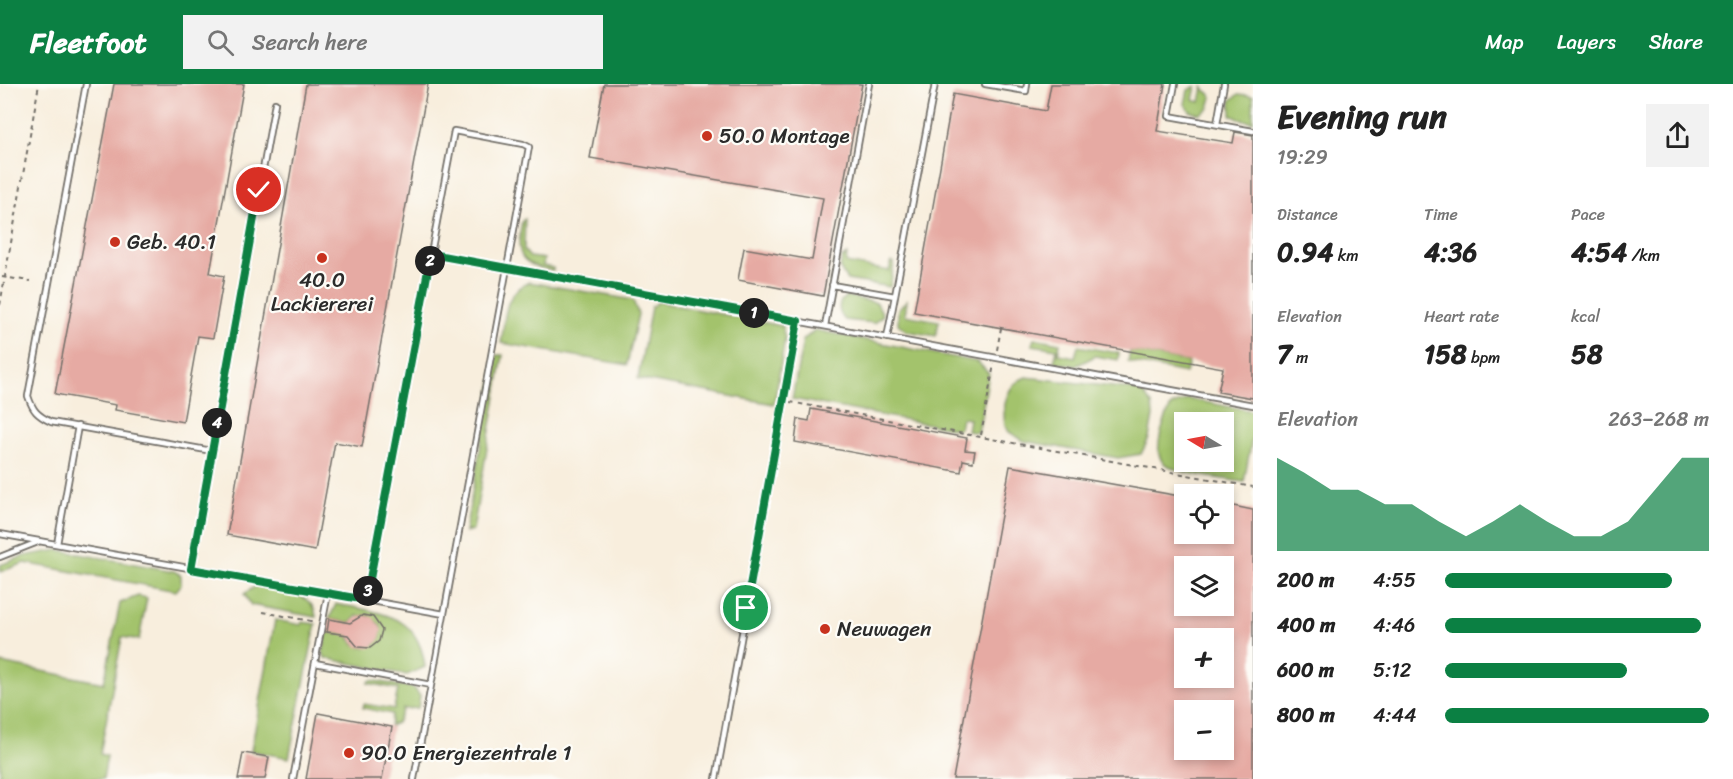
<!DOCTYPE html>
<html lang="en">
<head>
<meta charset="utf-8">
<style>
	:root { --surface:#fff; --page:#f2f2f2; --text:#222; --muted:#767676; --accent:#0b8043 }
	body { margin:0; font-family:Sriracha,sans-serif; background:var(--page); color:var(--text); height:100vh; display:flex; flex-direction:column; font-size:22px; white-space:nowrap }
	* { box-sizing:border-box; margin:0 }
	p { font-size:20px; color:var(--muted) }
	.icon { flex:none; width:33px; height:33px; fill:none; stroke:currentColor; stroke-width:2; stroke-linecap:round; stroke-linejoin:round }
	.map { position:relative; flex:1; overflow:hidden }
	.sheet { display:flex; flex-direction:column; background:var(--surface); width:480px }
	.sheet>* { flex:none }
	.needle { width:39px; rotate:280deg }
	.fabs { position:absolute; left:1174px; top:328px; display:grid; gap:12px }
	.fabs a { display:grid; place-items:center; width:60px; height:60px; border-radius:0px; background:var(--surface); box-shadow:0 3px 9px #0003; font-size:30px }
	.pin { position:absolute; display:grid; place-items:center; width:51px; height:51px; color:#fff; margin:-26px; border:3px solid #fff; border-radius:50%; box-shadow:0 2px 6px #0007 }
	.km { position:absolute; width:30px; height:30px; margin:-15px; border-radius:50%; background:#222; color:#fff; font-size:16px; line-height:30px; text-align:center }
	.round { display:grid; place-items:center; flex:none; width:63px; height:63px; border-radius:0px; background:var(--page) }
	.overview { display:flex; align-items:center; justify-content:space-between; height:102px; padding:0 24px }
	h1 { font-size:33px; font-weight:700; line-height:45px }
	.figures { display:grid; grid-template-columns:repeat(3,1fr); gap:9px; height:102px; padding:6px 24px }
	.figures div { display:grid; align-content:center }
	.figures b { font-size:26px; font-weight:700 }
	.figures small { font-size:16px; font-weight:400 }
	.figures p { font-size:16px }
	.chart { height:168px; padding:12px 24px }
	.chart p { display:flex; justify-content:space-between }
	.chart svg { width:100%; height:108px; margin-top:6px; fill:var(--accent); opacity:.7 }
	ul { padding:0 24px; list-style:none; font-size:20px }
	li { display:grid; grid-template-columns:96px 72px 1fr; align-items:center; height:45px }
	li i { height:15px; border-radius:8px; background:var(--accent) }
	header { display:flex; align-items:center; gap:36px; box-sizing:border-box; height:84px; padding:0 30px; background:var(--accent); color:#fff }
	header strong { font-size:28px }
	nav { display:flex; gap:33px; margin-inline-start:auto; font-size:21px }
	.search { width:420px; height:54px; background:var(--page); display:flex; align-items:center; gap:15px; box-sizing:border-box; padding:0 21px; border-radius:0px; color:var(--muted); font-size:22px }
	main { display:flex; flex:1; min-height:0 }
	.map>svg:first-child { display:block }
	.green { fill:#a3c36c; stroke:#67774c; stroke-width:1.5; fill-rule:evenodd }
	.building { fill:#e6aaa3; fill-rule:evenodd }
	.lines { fill:none; stroke-linecap:round; stroke-linejoin:round }
	.lane-casing { stroke:#736f69; stroke-width:8 }
	.path { stroke:#736f69; stroke-width:2; stroke-dasharray:4.5 4.5; stroke-linecap:butt }
	.lane { stroke:#fff; stroke-width:4.5 }
	.route-casing { stroke:#fff; stroke-width:12 }
	.route { stroke:#0b8043; stroke-width:8 }
	.poi-dot { fill:#c8321e; stroke:#fdfcf7; stroke-width:2 }
	.labels { text-anchor:middle; stroke-width:4.5; stroke-linejoin:round; paint-order:stroke }
	.poi-label { font-size:21px; fill:#2b2b2b; stroke:#fdfcf7; text-anchor:start }
</style>
</head>
<body>
<header>
<strong>Fleetfoot</strong>
<div class="search"><svg class="icon" aria-label="search" viewBox="0 0 24 24"><circle cx="10" cy="10" r="6"/><path d="M15 15l6 6"/></svg>Search here</div>
<nav><a>Map</a><a>Layers</a><a>Share</a></nav>
</header>
<main>
<div class="map">
<svg width="1253" height="695" viewBox="0 0 1253 695">
	<rect width="100%" height="100%" fill="#fdfcf7"/>
	<filter id="ink" filterUnits="userSpaceOnUse"><feTurbulence type="fractalNoise" baseFrequency=".0167" numOctaves="2"/><feDisplacementMap in="SourceGraphic" scale="12" xChannelSelector="R" yChannelSelector="G"/><feConvolveMatrix kernelMatrix="1 2 1 2 8 2 1 2 1" color-interpolation-filters="sRGB"/></filter>
	<filter id="wash" filterUnits="userSpaceOnUse"><feTurbulence type="fractalNoise" baseFrequency=".008" numOctaves="4" result="noise"/><feDisplacementMap in="SourceGraphic" scale="24" xChannelSelector="R" yChannelSelector="G"/><feGaussianBlur stdDeviation="1.35" result="paint"/><feColorMatrix in="noise" values="0 0 0 0 0 0 0 0 0 0 0 0 0 0 0 0 0 1.4 0 .05"/><feComposite in="paint" operator="in"/></filter>
	<g filter="url(#wash)">
		<rect width="100%" height="100%" fill="#f8eedd"/>
		<path class="green" d="M1196 2 1193 16 1200 18 1203 3 1212 13 1209 24 1200 30 1190 27 1185 20 1188 6Z
			M1239 10 1253 12V38L1239 35 1231 31V16Z
			M525 135 524 166 530 173 544 175 543 182 553 184V187C517 180 516 170 522 137Z
			M847 171 846 179 889 187 891 178 894 179 890 203 847 196 840 185 842 174Z
			M529 198 633 216 638 230 627 281 501 259C506 232 502 211 529 198Z
			M847 212 877 219 883 231 874 239 845 236C837 228 837 217 847 212Z
			M907 216 905 231 939 237 936 252 907 247 898 240V225Z
			M658 218 782 242 785 255 774 320 638 295 651 223Z
			M815 246 978 278 989 290 978 349 967 347 969 335 962 334 960 344 956 345 792 315 803 256Z
			M1034 254 1060 259 1058 270 1075 273 1078 262 1119 269 1118 276 1095 272 1076 282 1054 278 1057 265 1032 261Z
			M1130 267 1189 278 1186 289 1128 278Z
			M497 271H503L473 446 465 448Z
			M1026 293 1140 306 1152 320 1153 332 1149 354 1141 370 1118 374 1024 357 1009 348 1005 342C1002 322 1006 300 1026 293Z
			M1188 315 1253 327V349L1244 398C1227 395 1171 390 1162 377 1153 364 1165 335 1171 322ZM1185 339H1224V378H1185Z
			M58 466 174 487 181 491V501L176 507 25 479 0 488V481L24 472Z
			M256 502C277 506 313 506 316 533L251 521 244 510Z
			M138 512 147 514 139 556 122 553 100 670 107 672 103 695H0V579L104 599 120 519Z
			M336 520C340 522 351 522 358 524 396 531 420 540 425 583L407 591 325 574 323 568 327 548 348 551C357 573 386 564 380 541L368 531 357 532 350 539 329 535Z
			M275 536 301 541 302 538 316 540 289 674 251 667Z
			M371 596 414 604 420 612 418 624 403 625 397 639 390 642 392 630 363 624 364 620 394 625 398 605 368 599Z"/>
		<g id="blocks">
			<path class="building" d="M114 0H244L210 189 224 192 213 254 198 252 183 338 115 326 116 321 55 310Z
				M306 0H428L362 363 335 358 315 467 227 451Z
				M604 0H862L823 212 738 196 744 164 812 176 823 114 590 74Z
				M1051 0H1165L1157 47 1233 59 1235 48 1253 51V314L1218 308 1223 284 914 228 953 10 1046 27Z
				M811 325 967 354 965 366 975 367 973 378 963 376 961 388 795 358 798 335 809 337Z
				M1010 382 1185 413V450H1224V420L1253 426V695H953ZM1185 483H1224V522H1185ZM1185 555H1224V594H1185ZM1185 627H1224V666H1185Z
				M363 531 373 533 382 546 379 557 370 564 358 563 348 551 327 548 329 535 350 539Z
				M318 629 392 643 382 695H306Z
				M243 669 269 673 265 695H238Z"/>
		</g>
	</g>
	<g filter="url(#ink)">
		<use href="#blocks" fill-opacity="0" stroke="#736f69" stroke-width="1.5"/>
		<g class="lines">
			<g class="lane-casing">
				<path id="lane" d="M86 0 28 312C33 327 37 331 51 338L212 367
					M985 0 1026 7 1027 0
					M1175 0 1169 32 1253 47
					M1217 40 1224 0
					M431 170 1253 321
					M832 201 895 212
					M825 242 869 0
					M887 254 935 0
					M0 450 444 530
					M57 460 78 342
					M0 473 38 458
					M191 485 275 19
					M366 516 454 47 523 60 529 63 414 695
					M315 579 431 601
					M293 695 328 509
					M716 695 798 237"/>
			</g>
			<path class="path" d="M2 193 30 197
				M0 221 39 0
				M997 266 1001 244
				M790 318 1253 403
				M981 351 994 280
				M263 528 316 538"/>
			<use href="#lane" class="lane"/>
		</g>
	</g>
	<g class="lines" filter="url(#ink)">
		<g class="route-casing">
			<path id="route" d="M259 106 191 485 366 516 431 170 798 237 746 524"/>
		</g>
		<use href="#route" class="route"/>
	</g>
	<g class="poi-dot">
		<circle cx="707" cy="52" r="6"/>
		<circle cx="115" cy="158" r="6"/>
		<circle cx="322" cy="174" r="6"/>
		<circle cx="825" cy="545" r="6"/>
		<circle cx="349" cy="669" r="6"/>
	</g>
	<g class="labels">
		<g class="poi-label">
			<text x="719" y="59">50.0 Montage</text>
			<text x="127" y="165">Geb. 40.1</text>
			<text x="322" y="203" text-anchor="middle">40.0<tspan x="322" dy="24">Lackiererei</tspan></text>
			<text x="837" y="552">Neuwagen</text>
			<text x="361" y="676">90.0 Energiezentrale 1</text>
		</g>
	</g>
</svg>
<div class="fabs">
<a><svg class="needle" viewBox="-14 -14 28 28"><path d="M0-13l5 13h-10z" fill="#e53935"/><path d="M0 13l5-13h-10z" fill="#767676"/></svg></a>
<a><svg class="icon" aria-label="locate" viewBox="0 0 24 24"><circle cx="12" cy="12" r="6"/><path d="M12 2v4M12 18v4M2 12h4M18 12h4"/></svg></a>
<a><svg class="icon" aria-label="layers" viewBox="0 0 24 24"><path d="M12 4l9 5-9 5-9-5zM3 14l9 5 9-5"/></svg></a>
<a>+</a>
<a>−</a>
</div>
<div class="pin" style="left:746px;top:524px;background:#1e9e55"><svg class="icon" aria-label="arrive" viewBox="0 0 24 24"><path d="M6 21V4h12l-3 4 3 4H6"/></svg></div>
<div class="pin" style="left:259px;top:106px;background:#d93025"><svg class="icon" aria-label="check" viewBox="0 0 24 24"><path d="M5 12l5 5 9-10"/></svg></div>
<b class="km" style="left:754px;top:229px">1</b>
<b class="km" style="left:430px;top:177px">2</b>
<b class="km" style="left:368px;top:507px">3</b>
<b class="km" style="left:217px;top:339px">4</b>
</div>
<section class="sheet">
<div class="overview"><div><h1>Evening run</h1><p>19:29</p></div><a class="round"><svg class="icon" aria-label="share" viewBox="0 0 24 24"><path d="M12 15V3M7 8l5-5 5 5M5 13v7h14v-7"/></svg></a></div>
<div class="figures">
<div><p>Distance</p><b>0.94<small> km</small></b></div>
<div><p>Time</p><b>4:36</b></div>
<div><p>Pace</p><b>4:54<small> /km</small></b></div>
</div>
<div class="figures">
<div><p>Elevation</p><b>7<small> m</small></b></div>
<div><p>Heart rate</p><b>158<small> bpm</small></b></div>
<div><p>kcal</p><b>58</b></div>
</div>
<div class="chart"><p><span>Elevation</span>263–268 m</p>
<svg viewBox="0 0 160 44" preserveAspectRatio="none"><path d="M0 44V6L10 12L20 19L30 19L40 25L50 25L60 32L70 38L80 32L90 25L100 32L110 38L120 38L130 32L140 19L150 6L160 6V44z"/></svg>
</div>
<ul>
<li><b>200 m</b>4:55<i style="width:86%"></i></li>
<li><b>400 m</b>4:46<i style="width:97%"></i></li>
<li><b>600 m</b>5:12<i style="width:69%"></i></li>
<li><b>800 m</b>4:44<i style="width:100%"></i></li>
</ul>
</section>
</main>
</body>
</html>
